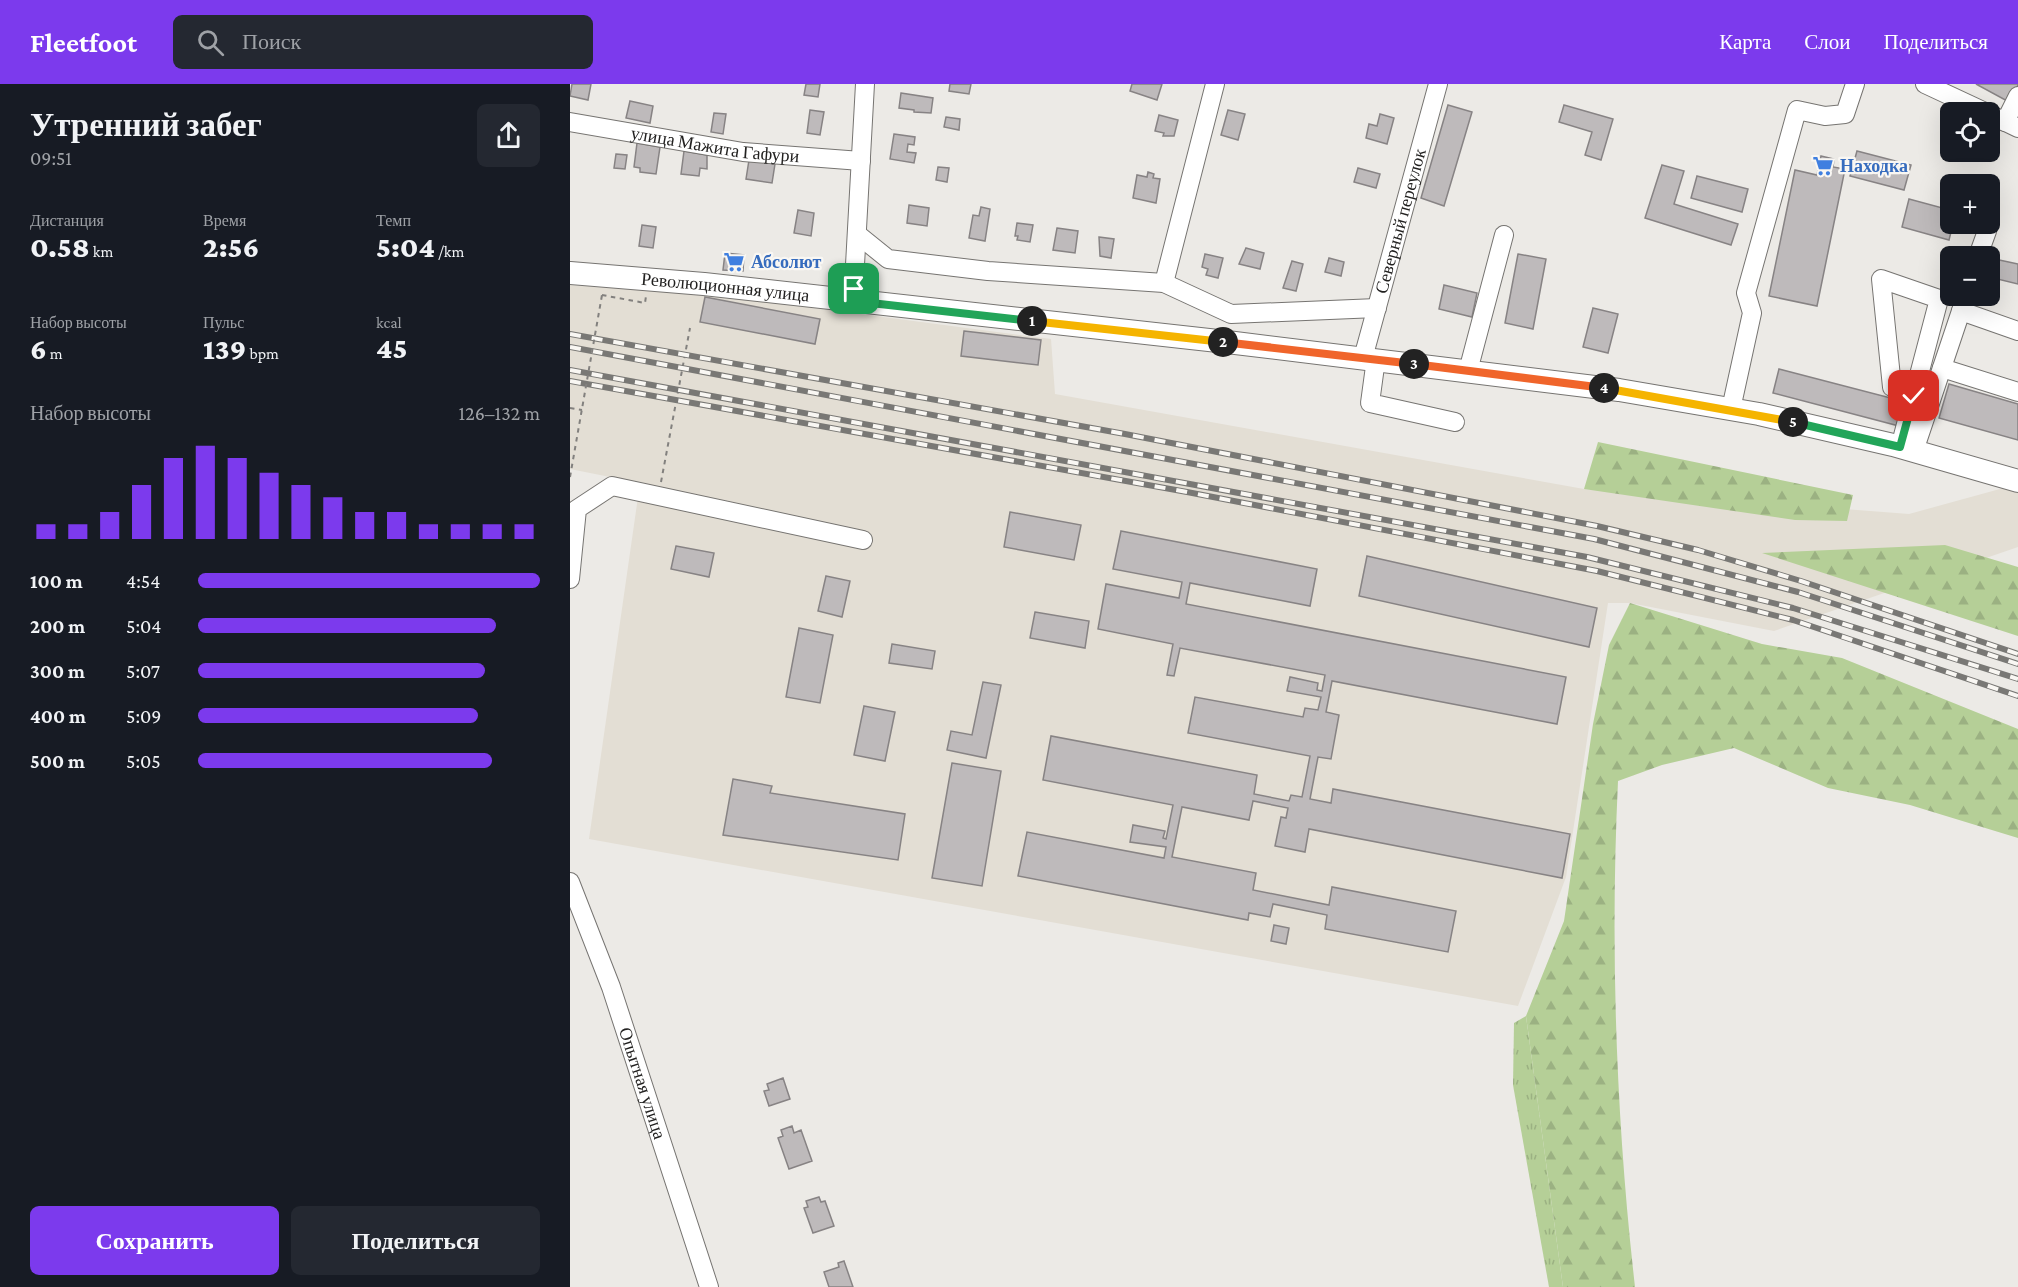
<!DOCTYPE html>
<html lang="ru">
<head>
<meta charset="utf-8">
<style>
	:root { --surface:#171b24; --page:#242831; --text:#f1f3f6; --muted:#9ea1a6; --accent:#7c3aed }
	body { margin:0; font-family:"Crimson Pro",serif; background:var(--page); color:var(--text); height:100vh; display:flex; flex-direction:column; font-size:22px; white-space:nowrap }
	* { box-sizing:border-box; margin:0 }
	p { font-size:20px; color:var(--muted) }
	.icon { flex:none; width:33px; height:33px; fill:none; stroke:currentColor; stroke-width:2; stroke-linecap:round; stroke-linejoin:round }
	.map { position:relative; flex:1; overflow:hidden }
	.sheet { display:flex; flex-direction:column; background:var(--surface); width:570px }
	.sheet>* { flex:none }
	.tools { position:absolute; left:1370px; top:18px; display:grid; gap:12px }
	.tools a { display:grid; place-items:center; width:60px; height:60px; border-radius:9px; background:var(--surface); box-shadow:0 6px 24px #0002; font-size:30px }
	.pin { position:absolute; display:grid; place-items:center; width:51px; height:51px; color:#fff; margin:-26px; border-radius:12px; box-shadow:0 3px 9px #0006 }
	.km { position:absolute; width:30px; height:30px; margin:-15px; border-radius:50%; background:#222; color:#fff; font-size:16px; line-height:30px; text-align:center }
	.round { display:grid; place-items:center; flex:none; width:63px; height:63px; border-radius:9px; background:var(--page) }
	.headline { display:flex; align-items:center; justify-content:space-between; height:102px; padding:0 30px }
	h1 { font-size:33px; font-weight:800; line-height:45px }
	.figures { display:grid; grid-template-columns:repeat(3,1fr); gap:9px; height:102px; padding:6px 30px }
	.figures div { display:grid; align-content:center }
	.figures b { font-size:30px; font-weight:800 }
	.figures small { font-size:16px; font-weight:400 }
	.figures p { font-size:16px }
	.chart { height:168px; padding:12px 30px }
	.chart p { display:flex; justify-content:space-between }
	.chart svg { width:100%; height:108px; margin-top:6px; stroke:var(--accent); stroke-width:6 }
	.cta { display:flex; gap:12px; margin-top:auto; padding:12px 30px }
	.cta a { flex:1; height:69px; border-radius:9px; background:var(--accent); color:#fff; font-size:24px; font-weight:800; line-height:69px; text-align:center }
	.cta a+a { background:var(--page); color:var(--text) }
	ul { padding:0 30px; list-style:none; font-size:20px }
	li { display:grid; grid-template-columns:96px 72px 1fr; align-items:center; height:45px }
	li i { height:15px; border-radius:8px; background:var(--accent) }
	header { display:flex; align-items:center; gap:36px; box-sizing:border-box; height:84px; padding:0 30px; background:var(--accent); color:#fff }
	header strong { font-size:28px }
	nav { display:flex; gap:33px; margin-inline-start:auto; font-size:21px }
	.search { width:420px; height:54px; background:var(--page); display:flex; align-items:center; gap:15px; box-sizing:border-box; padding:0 21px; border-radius:9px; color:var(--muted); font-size:22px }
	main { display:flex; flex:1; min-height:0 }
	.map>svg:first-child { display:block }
	.built { fill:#e3ded4 }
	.grass { fill:url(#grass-tufts) }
	.forest { fill:url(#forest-firs) }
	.building { fill:#bebabb; stroke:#878384; stroke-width:1.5 }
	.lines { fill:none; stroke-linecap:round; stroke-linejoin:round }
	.minor-casing { stroke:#767471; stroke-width:20 }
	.major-casing { stroke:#767471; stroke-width:24 }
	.path { stroke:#82807e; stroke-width:2; stroke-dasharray:4.5 4.5; stroke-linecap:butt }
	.minor { stroke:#fff; stroke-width:18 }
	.major { stroke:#fff; stroke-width:22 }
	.rail-casing { stroke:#797875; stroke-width:6 }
	.rail { stroke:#f9f7f3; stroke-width:4; stroke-dasharray:11; stroke-linecap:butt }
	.path-bridge { stroke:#82807e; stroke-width:2; stroke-dasharray:4.5 4.5; stroke-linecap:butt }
	.split-1-casing { stroke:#fff; stroke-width:12 }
	.split-2-casing { stroke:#fff; stroke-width:12 }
	.split-3-casing { stroke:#fff; stroke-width:12 }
	.split-4-casing { stroke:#fff; stroke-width:12 }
	.split-5-casing { stroke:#fff; stroke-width:12 }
	.split-6-casing { stroke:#fff; stroke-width:12 }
	.split-1 { stroke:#22a559; stroke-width:8 }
	.split-2 { stroke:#f5b400; stroke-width:8 }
	.split-3 { stroke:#f0652b; stroke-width:8 }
	.split-4 { stroke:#f0652b; stroke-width:8 }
	.split-5 { stroke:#f5b400; stroke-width:8 }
	.split-6 { stroke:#22a559; stroke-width:8 }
	.labels { text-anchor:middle; stroke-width:4.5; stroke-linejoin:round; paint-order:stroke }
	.street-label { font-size:18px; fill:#222120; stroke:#f9f7f3 }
	.shop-label { font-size:18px; font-weight:bold; fill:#366cbe; stroke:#f9f7f3; text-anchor:start }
</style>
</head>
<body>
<header>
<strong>Fleetfoot</strong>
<div class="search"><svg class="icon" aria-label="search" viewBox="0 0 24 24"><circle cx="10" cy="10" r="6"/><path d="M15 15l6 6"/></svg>Поиск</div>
<nav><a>Карта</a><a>Слои</a><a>Поделиться</a></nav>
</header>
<main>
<section class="sheet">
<div class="headline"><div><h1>Утренний забег</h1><p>09:51</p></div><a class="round"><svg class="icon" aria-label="share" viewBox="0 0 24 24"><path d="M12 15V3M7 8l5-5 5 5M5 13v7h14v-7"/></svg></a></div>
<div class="figures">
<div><p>Дистанция</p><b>0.58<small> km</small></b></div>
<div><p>Время</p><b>2:56</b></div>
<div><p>Темп</p><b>5:04<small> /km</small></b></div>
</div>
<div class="figures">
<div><p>Набор высоты</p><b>6<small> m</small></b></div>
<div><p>Пульс</p><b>139<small> bpm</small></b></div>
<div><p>kcal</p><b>45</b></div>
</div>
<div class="chart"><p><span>Набор высоты</span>126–132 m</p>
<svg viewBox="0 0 160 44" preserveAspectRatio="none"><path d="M5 44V38M15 44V38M25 44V33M35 44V22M45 44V11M55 44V6M65 44V11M75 44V17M85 44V22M95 44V27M105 44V33M115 44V33M125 44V38M135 44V38M145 44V38M155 44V38"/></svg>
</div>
<ul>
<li><b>100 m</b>4:54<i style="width:100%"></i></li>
<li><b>200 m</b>5:04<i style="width:87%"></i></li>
<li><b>300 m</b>5:07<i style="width:84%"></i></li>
<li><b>400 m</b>5:09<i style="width:82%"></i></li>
<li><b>500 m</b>5:05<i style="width:86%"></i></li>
</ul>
<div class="cta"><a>Сохранить</a><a>Поделиться</a></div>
</section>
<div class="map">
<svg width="1448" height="1203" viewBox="0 0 1448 1203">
	<defs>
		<pattern id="grass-tufts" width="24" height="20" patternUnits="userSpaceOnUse" patternTransform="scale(1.5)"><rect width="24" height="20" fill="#b5cf97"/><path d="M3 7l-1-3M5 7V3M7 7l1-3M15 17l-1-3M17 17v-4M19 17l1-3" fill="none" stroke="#9bb182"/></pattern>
		<pattern id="forest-firs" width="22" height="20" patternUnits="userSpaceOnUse" patternTransform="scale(1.5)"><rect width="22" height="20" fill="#b5cf97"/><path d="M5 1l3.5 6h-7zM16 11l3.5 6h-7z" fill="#9bb182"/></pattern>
	</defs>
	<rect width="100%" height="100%" fill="#eceae6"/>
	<path class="built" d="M0 201 108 206 481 255 485 310 1014 405 1339 430 1448 400V463L1204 547 1060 519H1038L996 793 948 922 19 755 70 399 0 385Z"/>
	<path class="grass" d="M956 932 993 1203H979L943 1001 944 939Z"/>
	<path class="forest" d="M1028 358 1283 411 1277 437 1225 436 1014 405Z
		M1375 461 1448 483V552L1192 469Z
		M1060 519 1192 560 1272 574 1448 645V754L1340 721 1258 704 1164 664 1092 681 1048 697C1040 865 1046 1035 1065 1203H993L956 932 994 837 1023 640 1039 561Z"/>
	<path class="building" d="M2 0H21L18 16 0 12Z
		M236 0H250L248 13 234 11Z
		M380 0H401L399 10 379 7Z
		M562 0H592L587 16 560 7Z
		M1406 0H1448V1L1439 18Z
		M331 9 363 14 361 29 344 28V26L329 24Z
		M60 17 83 22 80 39 56 34Z
		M878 21 902 28 874 122 851 114Z
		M994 21 1043 35 1031 76 1015 71 1022 48 989 38Z
		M240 26 254 28 250 51 237 49Z
		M658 26 675 30 668 56 651 51Z
		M144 29 156 30 153 50 141 48Z
		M810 30 824 34 817 60 796 54 799 40 807 42Z
		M589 31 608 36 604 52H593L594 49 585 47Z
		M376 33 390 35 389 46 374 43Z
		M324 50 345 53 344 61 338 60 337 68 346 69 344 79 320 75Z
		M67 59 90 63 86 90 70 88V84L64 83Z
		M114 67 137 71V85L130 84 129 92 111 90Z
		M1287 67 1341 81 1334 106 1280 92Z
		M46 70 57 71 55 85 44 84Z
		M1251 72 1264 75 1263 83 1275 85 1247 222 1199 212 1225 86 1247 91Z
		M179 76 205 80 202 99 176 95Z
		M1092 81 1114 87 1104 120 1168 140 1161 161 1075 134Z
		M368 83 379 84 377 98 366 96Z
		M788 84 810 90 806 104 784 98Z
		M578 88 584 90 583 94 590 95 586 119 563 114 567 91 577 93Z
		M1127 92 1178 105 1172 128 1121 114Z
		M1339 115 1380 126V140H1383L1379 156 1332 143Z
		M339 121 359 124 357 142 337 139Z
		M411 123 420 125 415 157 399 154 403 131 409 132Z
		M228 126 244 129 241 152 224 149Z
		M447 139 463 141 460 158 447 156 448 152H445Z
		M72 141 86 143 83 164 69 162Z
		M487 144 508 147 505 169 483 166Z
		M529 153 544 155 541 174 530 172Z
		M676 164 694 169 690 185 669 180Z
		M155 169 174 171 173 187 153 186Z
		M635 170 653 174 648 194 636 191 638 185 632 183Z
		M948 170 976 175 963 245 935 239Z
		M759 174 774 178 771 192 755 188Z
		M1420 174 1448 180V200L1419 193Z
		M722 177 733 180 726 207 713 204Z
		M874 201 907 209 902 233 869 225Z
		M135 213 250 235 245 260 130 238Z
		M1023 224 1048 230 1038 269 1013 263Z
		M394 247 471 256 468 281 391 272Z
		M1209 285 1336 318 1329 342 1203 309Z
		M1379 300 1448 320V356L1369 334Z
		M440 428 511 441 504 476 434 463Z
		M551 447 747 485 740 522 620 499 616 520 996 593 987 640 762 597 756 628 769 631 761 675 748 673 740 715 761 719 763 705 1000 750 992 794 739 745 735 768 705 762 711 733 716 734 718 724 683 717 679 736 612 723 602 773 686 789 683 806 759 821 762 803 886 827 878 868 755 845 757 831 703 820 700 833 679 829 678 836 448 792 457 748 594 774 596 763 560 758 563 741 595 747 593 754 596 755 603 721 473 696 481 652 687 691 684 710 719 717 721 711 732 713 740 672 618 649 625 613 733 633 735 624 748 626 751 613 717 607 720 593 748 599 747 606 752 607 755 591 610 564 604 592 597 591 603 560 528 545 536 500 609 514 612 498 543 485Z
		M106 462 144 469 139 493 101 485Z
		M797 472 1027 524 1019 563 789 512Z
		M256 492 280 497 272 533 248 527Z
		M465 528 519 537 515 564 460 554Z
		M229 544 263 551 250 619 216 613Z
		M322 560 365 567 362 585 319 579Z
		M413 598 431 601 416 674 377 666 381 647 402 651Z
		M294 622 325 628 315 677 284 671Z
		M382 679 431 687 412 802 362 794Z
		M163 695 202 702 200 709 335 730 328 776 153 751Z
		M704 841 719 844 716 860 701 857Z
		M213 994 220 1015 199 1022 194 1007 199 1006 197 1000Z
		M222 1042 224 1049 231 1046 242 1077 219 1085 208 1054 213 1052 211 1046Z
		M249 1113 251 1118 255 1117 264 1142 243 1149 234 1124 238 1123 236 1117Z
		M274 1177 283 1203H259L254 1188 269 1183 268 1179Z"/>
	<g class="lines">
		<g class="minor-casing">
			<g id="minor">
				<path d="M1355 0 1415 28"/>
				<path d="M1419 30 1448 44"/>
				<path id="s1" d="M0 38 173 68 291 77"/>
				<path d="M1435 38 1448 12"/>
				<path d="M287 150 318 175 418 187 594 199 661 230 807 224"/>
				<path d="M1408 172 1417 147"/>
				<path d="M594 199 645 0"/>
				<path d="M283 217 295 0"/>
				<path d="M1391 227 1448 247"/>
				<path id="s2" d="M793 274 868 0"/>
				<path d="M806 275 800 319 885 338"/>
				<path d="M1372 284 1448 308"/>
				<path d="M898 287 934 151"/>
				<path d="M1161 325 1182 229 1176 209 1227 26 1255 32 1275 30 1285 0"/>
				<path d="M1330 363 1369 215 1311 195 1322 303 1344 312"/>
				<path d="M1344 367 1396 212"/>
				<path d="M0 495 7 425 42 402 293 456"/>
				<path id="s3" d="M0 798 41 903 139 1203"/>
			</g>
		</g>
		<g class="major-casing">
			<g id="major">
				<path id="s4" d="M0 189 134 200 657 258 1049 306 1189 330 1323 361 1448 397"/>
			</g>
		</g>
		<path class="path" d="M32 211 75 219 76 212
			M0 324 12 326
			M91 398 120 244"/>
		<use href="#minor" class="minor"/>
		<use href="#major" class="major"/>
		<g class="rail-casing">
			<path id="rail" d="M0 250 555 350 1027 442 1128 466 1231 497 1448 570
				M0 263 1024 455 1228 508 1448 580
				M0 286 1017 473 1223 524 1448 595
				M0 297 617 408 1027 487 1223 536 1448 612"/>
		</g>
		<use href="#rail" class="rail"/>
		<path class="path-bridge" d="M0 393 32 211"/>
	</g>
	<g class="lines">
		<g class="split-1-casing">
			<path id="split-1" d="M284 205 283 217 462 237"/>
		</g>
		<g class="split-2-casing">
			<path id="split-2" d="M462 237 653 258"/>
		</g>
		<g class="split-3-casing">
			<path id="split-3" d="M653 258 844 280"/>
		</g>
		<g class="split-4-casing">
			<path id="split-4" d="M844 280 1034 304"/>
		</g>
		<g class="split-5-casing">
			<path id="split-5" d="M1034 304 1223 338"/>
		</g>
		<g class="split-6-casing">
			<path id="split-6" d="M1223 338 1330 363 1344 312"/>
		</g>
		<use href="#split-1" class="split-1"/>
		<use href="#split-2" class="split-2"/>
		<use href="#split-3" class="split-3"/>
		<use href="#split-4" class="split-4"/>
		<use href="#split-5" class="split-5"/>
		<use href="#split-6" class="split-6"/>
	</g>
	<defs>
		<g id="supermarket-bare" transform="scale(1.62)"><path d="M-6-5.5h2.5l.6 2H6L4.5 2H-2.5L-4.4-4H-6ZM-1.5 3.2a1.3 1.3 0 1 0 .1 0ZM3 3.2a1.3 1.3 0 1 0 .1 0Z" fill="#3f7fe0" stroke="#f9f7f3" stroke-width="2.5" paint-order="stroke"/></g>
	</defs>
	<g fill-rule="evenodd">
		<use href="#supermarket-bare" x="1253" y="82"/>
		<use href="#supermarket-bare" x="164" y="178"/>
	</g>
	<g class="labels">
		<g class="street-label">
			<text dy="6" stroke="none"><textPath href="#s1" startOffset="147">улица Мажита Гафури</textPath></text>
			<text dy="6" stroke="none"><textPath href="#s2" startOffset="142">Северный переулок</textPath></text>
			<text dy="6" stroke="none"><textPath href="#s4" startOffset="156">Революционная улица</textPath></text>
			<text dy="6" stroke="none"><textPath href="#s3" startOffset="214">Опытная улица</textPath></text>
		</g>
		<g class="shop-label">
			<text x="1270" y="88">Находка</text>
			<text x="181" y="184">Абсолют</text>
		</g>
	</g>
</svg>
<div class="tools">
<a><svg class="icon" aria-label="locate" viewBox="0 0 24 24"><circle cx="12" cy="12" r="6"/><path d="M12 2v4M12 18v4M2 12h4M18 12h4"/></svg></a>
<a>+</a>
<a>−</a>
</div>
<div class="pin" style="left:284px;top:205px;background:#1e9e55"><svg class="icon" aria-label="arrive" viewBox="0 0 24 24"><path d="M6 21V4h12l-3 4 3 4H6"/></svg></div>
<div class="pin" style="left:1344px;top:312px;background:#d93025"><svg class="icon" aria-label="check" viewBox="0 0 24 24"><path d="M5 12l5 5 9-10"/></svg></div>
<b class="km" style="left:462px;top:237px">1</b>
<b class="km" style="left:653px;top:258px">2</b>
<b class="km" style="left:844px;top:280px">3</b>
<b class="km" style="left:1034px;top:304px">4</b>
<b class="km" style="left:1223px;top:338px">5</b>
</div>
</main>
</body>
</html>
